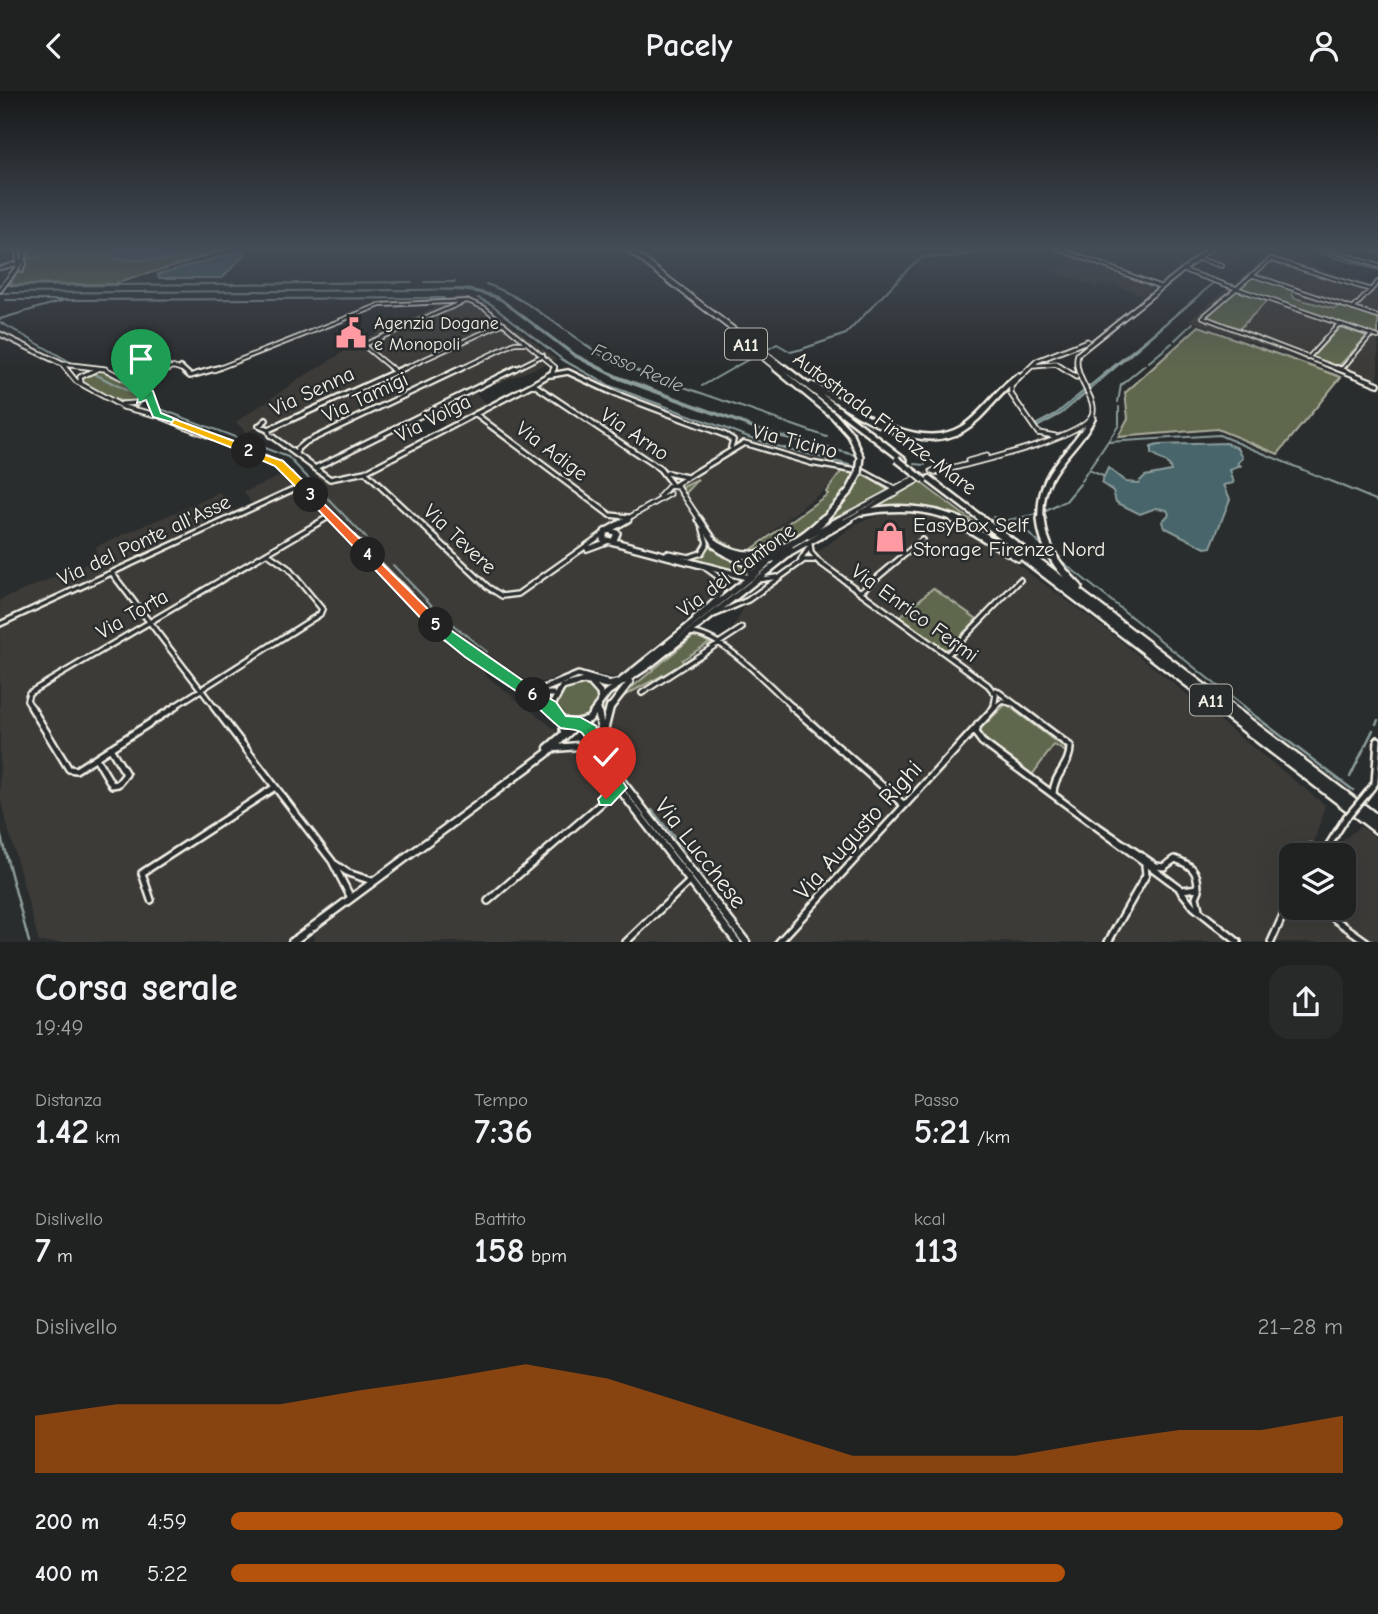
<!DOCTYPE html>
<html lang="it">
<head>
<meta charset="utf-8">
<style>
	:root { --surface:#202222; --page:#282a2a; --text:#f1f3f6; --muted:#a2a4a5; --line:#3d3f40; --accent:#b45309 }
	body { margin:0; font-family:"Comic Neue",sans-serif; background:var(--page); color:var(--text); height:100vh; display:flex; flex-direction:column; font-size:26px; white-space:nowrap }
	* { box-sizing:border-box; margin:0 }
	p { font-size:23px; color:var(--muted) }
	.icon { flex:none; width:38px; height:38px; fill:none; stroke:currentColor; stroke-width:2; stroke-linecap:round; stroke-linejoin:round }
	.map { position:relative; height:851px; overflow:hidden }
	.details { display:flex; flex-direction:column; background:var(--surface); flex:1 }
	.details>* { flex:none }
	.controls { position:absolute; left:1279px; top:752px; display:grid; gap:14px }
	.controls a { display:grid; place-items:center; width:77px; height:77px; border-radius:14px; background:var(--surface); box-shadow:0 7px 28px #0002,0 0 0 2px var(--line); font-size:35px }
	.pin { position:absolute; display:grid; place-items:center; width:60px; height:60px; color:#fff; margin:-72px -30px; border-radius:50% 50% 50% 0; rotate:-45deg; box-shadow:0 0 7px #0007 }
	.pin .icon { rotate:45deg }
	.km { position:absolute; width:35px; height:35px; margin:-18px; border-radius:50%; background:#222; color:#fff; font-size:19px; line-height:35px; text-align:center }
	.round { display:grid; place-items:center; flex:none; width:74px; height:74px; border-radius:21px; background:var(--page) }
	.overview { display:flex; align-items:center; justify-content:space-between; height:119px; padding:0 35px }
	h1 { font-size:38px; font-weight:700; line-height:52px }
	.figures { display:grid; grid-template-columns:repeat(3,1fr); gap:10px; height:119px; padding:7px 35px }
	.figures div { display:grid; align-content:center }
	.figures b { font-size:35px; font-weight:700 }
	.figures small { font-size:19px; font-weight:400 }
	.figures p { font-size:19px }
	.chart { height:196px; padding:14px 35px }
	.chart p { display:flex; justify-content:space-between }
	.chart svg { width:100%; height:126px; margin-top:7px; fill:var(--accent); opacity:.7 }
	ul { padding:0 35px; list-style:none; font-size:23px }
	li { display:grid; grid-template-columns:112px 84px 1fr; align-items:center; height:52px }
	li i { height:18px; border-radius:9px; background:var(--accent) }
	header { display:flex; justify-content:space-between; align-items:center; height:91px; padding:0 35px; background:var(--surface); font-size:32px; font-weight:700 }
	.map>svg:first-child { display:block }
	.built { fill:#3c3a37 }
	.green { fill:#5e674e; stroke:#a9ac9b; stroke-width:2 }
	.water { fill:#47656a; stroke:#8c9d9c; stroke-width:2 }
	.lines { fill:none; stroke-linecap:round; stroke-linejoin:round }
	.stream-far1 { stroke:#8c9d9c; stroke-width:2 }
	.stream { stroke:#8c9d9c; stroke-width:2.5 }
	.secondary-tunnel { stroke:#484a4a; stroke-width:3.5; stroke-dasharray:3.5 2; stroke-linecap:butt }
	.street-far2-casing { stroke:#f4f1e8; stroke-width:6 }
	.street-far1-casing { stroke:#f4f1e8; stroke-width:8 }
	.street-casing { stroke:#f4f1e8; stroke-width:10 }
	.secondary-far2-casing { stroke:#f4f1e8; stroke-width:7 }
	.secondary-far1-casing { stroke:#f4f1e8; stroke-width:10 }
	.secondary-casing { stroke:#f4f1e8; stroke-width:11 }
	.highway-far3-casing { stroke:#f4f1e8; stroke-width:8 }
	.highway-far2-casing { stroke:#f4f1e8; stroke-width:10 }
	.highway-far1-casing { stroke:#f4f1e8; stroke-width:12 }
	.highway-casing { stroke:#f4f1e8; stroke-width:14 }
	.street-far2 { stroke:#2a2d2e; stroke-width:2.5 }
	.street-far1 { stroke:#2a2d2e; stroke-width:3.5 }
	.street { stroke:#2a2d2e; stroke-width:5 }
	.secondary-far2 { stroke:#2a2d2e; stroke-width:3.5 }
	.secondary-far1 { stroke:#2a2d2e; stroke-width:5 }
	.secondary { stroke:#2a2d2e; stroke-width:6 }
	.highway-far3 { stroke:#2a2d2e; stroke-width:4.5 }
	.highway-far2 { stroke:#2a2d2e; stroke-width:5 }
	.highway-far1 { stroke:#2a2d2e; stroke-width:7 }
	.highway { stroke:#2a2d2e; stroke-width:9 }
	.street-bridge-casing { stroke:#f4f1e8; stroke-width:10; stroke-linecap:butt }
	.highway-bridge-casing { stroke:#f4f1e8; stroke-width:10; stroke-linecap:butt }
	.street-bridge { stroke:#2a2d2e; stroke-width:5 }
	.highway-bridge { stroke:#2a2d2e; stroke-width:5 }
	.split-1 { fill:#22a559; stroke:#fff; stroke-width:2 }
	.split-2 { fill:#f5b400; stroke:#fff; stroke-width:2 }
	.split-3 { fill:#f5b400; stroke:#fff; stroke-width:2 }
	.split-4 { fill:#f0652b; stroke:#fff; stroke-width:2 }
	.split-5 { fill:#f0652b; stroke:#fff; stroke-width:2 }
	.split-6 { fill:#22a559; stroke:#fff; stroke-width:2 }
	.split-7 { fill:#22a559; stroke:#fff; stroke-width:2 }
	.labels { text-anchor:middle; stroke-width:5; stroke-linejoin:round; paint-order:stroke }
	.far-poi-label { font-size:18px; fill:#f4f1e8; stroke:#2a2d2e; text-anchor:start }
	.shield { fill:#2a2d2e; stroke:#b7b6b0; stroke-width:2 }
	.shield-label { font-size:19px; font-weight:bold; fill:#f4f1e8 }
	.far-water-label { font-size:19px; font-style:italic; fill:#afb9b6; stroke:#2a2d2e }
	.street-label { font-size:21px; fill:#f4f1e8; stroke:#2a2d2e }
	.poi-label { font-size:21px; fill:#f4f1e8; stroke:#2a2d2e; text-anchor:start }
	.near-street-label { font-size:24px; fill:#f4f1e8; stroke:#2a2d2e }
</style>
</head>
<body>
<header><svg class="icon" aria-label="back" viewBox="0 0 24 24"><path d="M15 5l-7 7 7 7"/></svg>Pacely<svg class="icon" aria-label="person" viewBox="0 0 24 24"><circle cx="12" cy="8" r="4"/><path d="M4 21q1-7 8-7t8 7"/></svg></header>
<div class="map">
<svg width="1378" height="851" viewBox="0 0 1378 851">
	<rect width="100%" height="100%" fill="#2a2d2e"/>
	<filter id="ink" filterUnits="userSpaceOnUse"><feTurbulence type="fractalNoise" baseFrequency=".0143" numOctaves="2"/><feDisplacementMap in="SourceGraphic" scale="14" xChannelSelector="R" yChannelSelector="G"/><feConvolveMatrix kernelMatrix="1 2 1 2 8 2 1 2 1" color-interpolation-filters="sRGB"/></filter>
	<g filter="url(#ink)">
		<path class="built" d="M1213 157H1252L1230 174 1203 168Z
			M1296 162 1311 166 1309 173 1340 185 1369 193 1378 187V295L1189 229 1264 167 1273 163Z
			M1077 166 1154 194V195L1143 204 1115 194 1112 196 1102 193 1096 196 1054 180Z
			M463 205 487 214 557 269 474 301 487 313 445 334 431 323 403 337 419 351 567 275 610 298 745 348 843 375 834 391 742 464 721 450 703 464 678 471 707 482 716 490 718 498 714 505 622 584 611 586 580 579 534 594 498 574 484 583 557 640 554 649 559 660 577 661 597 684 616 670 607 644 609 627 618 608 697 563 732 539 744 516 857 432 886 422 916 421 948 429 982 447 1107 539 1325 714 1312 759 1322 765H1292V817H1344V765H1325L1360 735 1378 748V851H316L308 833 283 851H39L0 707V509L98 468 95 456 220 402 236 421 252 414 244 401 292 380 314 402 329 398 313 381 256 337 246 341 236 331 301 287 385 236 409 229 456 206Z"/>
		<path class="green" d="M33 157H232L114 193 9 194Z
			M1252 186 1294 199 1292 202 1294 207 1335 218 1339 214 1378 227V245L1240 197Z
			M1237 199 1268 209 1237 240 1204 227Z
			M1199 235 1341 286 1278 363 1217 338 1118 346 1128 327 1125 302Z
			M1340 236 1367 245 1339 275 1341 276 1312 266Z
			M94 280H103L143 301 144 305C122 320 101 301 80 290Z
			M842 380 856 381C839 422 766 489 719 455 707 446 691 414 682 401L683 396 698 389 685 403 714 444 745 463 828 403 826 401Z
			M862 382 889 400 824 432 842 415Z
			M920 391 976 433 921 415H877Z
			M709 451 723 466 747 474V482L743 483 682 467 701 463Z
			M933 497 977 528 948 558H943L900 526Z
			M695 544 713 554 710 556 707 553 682 569 684 573 618 608Z
			M582 592 592 595 598 603 593 623C579 629 568 634 557 620V605L565 597Z
			M1006 613 1055 650 1064 653 1066 661 1054 654 1032 684C1021 676 981 647 978 640Z"/>
		<path class="water" d="M102 157H209L165 169 116 168Z
			M238 161 246 162 222 187H159L158 183Z
			M1215 191 1061 323 1037 336 1035 334 1056 323Z
			M466 198C477 200 488 202 498 206L574 263 617 285 768 341 859 365 770 343 619 288 574 265 501 209C474 196 444 199 415 199Z
			M1226 352 1238 357 1243 367 1238 372 1241 375 1230 379 1234 392 1224 394 1230 408 1211 456 1205 457 1164 436 1162 431 1169 423 1167 419 1156 417 1140 423 1116 411 1113 400 1101 392 1108 377 1126 391 1138 392 1145 385 1171 380 1169 374 1151 363V356L1158 354Z"/>
		<g class="lines">
			<path class="stream-far1" d="M803 157 807 160
				M1304 157 1378 179
				M808 159 812 157
				M25 169 73 157
				M0 175 16 171
				M910 176 923 166H955L1000 157
				M424 191H455
				M486 193C534 209 570 248 615 272L827 346
				M12 195 412 191
				M0 202 416 199
				M478 207 491 213 563 269 610 295 765 352 857 376
				M65 209 444 207
				M0 228 65 209H5
				M0 231 72 272
				M847 242 909 177
				M1175 249 1193 232
				M799 259 846 243
				M765 260 777 253 791 261 798 259
				M1149 271 1172 252
				M93 282 139 306
				M702 295 756 264
				M1118 311 1121 294 1145 274
				M158 317 288 366 366 447
				M1108 351 1219 344 1378 410
				M915 373 925 374
				M1088 379 1103 385
				M1081 390 1119 334V316
				M1044 421 1066 410 1080 393
				M993 426 1017 433 1042 454
				M1008 429 1038 423
				M1059 468 1245 617
				M393 474 442 525 487 561"/>
			<path class="stream" d="M1243 616 1353 699
				M1376 633 1378 629
				M1350 686 1373 639
				M652 719 685 760
				M0 742 29 851
				M700 779 703 783"/>
			<path class="secondary-tunnel" d="M914 388 932 380
				M920 389 935 382"/>
			<g class="street-far2-casing">
				<path id="street-far2" d="M1057 157 1161 196
					M1325 157 1378 175
					M1369 157 1378 160
					M1199 168 1222 175
					M20 170 25 171 21 180
					M0 177 19 172
					M1183 179 1378 246
					M1252 184 1378 226
					M1353 218 1378 191
					M1308 267 1339 233
					M163 279 173 276 183 279
					M214 279 380 214 468 210 485 217 555 276 554 279
					M393 279 363 254 463 211
					M401 279 504 232
					M458 279 515 252H527
					M513 279 543 264
					M1341 279 1203 226 1271 168 1371 199
					M1341 279 1371 244"/>
			</g>
			<g class="street-far1-casing">
				<path id="street-far1" d="M181 277 190 285 218 277
					M391 277 394 280
					M1337 277 1378 293
					M551 284 568 281 611 301 725 344 733 349 731 356
					M127 289 169 277
					M533 293 660 378 673 395 744 352 811 372 856 380
					M475 323 610 424 628 426
					M266 329 259 335 268 339 270 344 330 388 365 381 533 293 552 282 554 277
					M268 339 404 277
					M297 363V358L304 352 462 277
					M315 377 516 277
					M365 381 488 496 502 505 518 503 603 443
					M864 381 895 398
					M667 382 686 386
					M810 454 811 462 819 471 988 594 996 604 994 615
					M587 458 606 451
					M667 462 689 466 701 462 707 452 703 438
					M801 469 810 455
					M112 482 215 617
					M757 489 777 486
					M860 501 922 449
					M716 523 748 509 804 469H814
					M695 528 718 507 722 499 717 485 706 477
					M0 533 300 395
					M690 542C722 542 770 596 794 617
					M947 564 1020 489
					M996 599 1020 617
					M642 602 742 537
					M32 617 27 609 29 602 330 425
					M172 617 320 523 322 518 288 477 268 463
					M993 617 1003 610 1014 613"/>
			</g>
			<g class="street-casing">
				<path id="street" d="M31 616 69 678 76 679 175 616
					M214 616 332 770 351 807
					M792 616 904 714
					M1018 616 1070 655C1071 674 1053 684 1053 703
					M978 633 976 643 982 651 1182 799 1198 797C1198 779 1191 774 1175 768L1164 776 1156 775 1097 735
					M96 667 112 694 118 693 126 683 110 657
					M1365 705 1375 692 1378 649
					M1307 765 1311 756
					M1322 765 1347 725
					M335 773 348 782 372 790
					M1180 799 1194 816 1238 851
					M1199 799 1196 806 1199 818
					M151 809 142 782 275 696
					M488 810 619 697
					M1319 817 1367 851
					M626 851 690 790
					M779 851 995 616
					M1108 851 1146 784 1145 774
					M1271 851 1292 804"/>
			</g>
			<g class="secondary-far2-casing">
				<path id="secondary-far2" d="M18 157V173
					M1183 179 1211 157
					M0 199 22 170 27 157
					M0 243 62 273 105 278 148 300 156 323
					M62 273 76 290 123 316 157 324 279 373 334 429
					M1034 275 1056 273 1076 286
					M81 292 80 286 97 278
					M122 313 136 312 146 305 145 299
					M1038 342 1011 303V295L1037 270 1087 250
					M1038 342 1055 345
					M968 370 986 365
					M932 380 946 376
					M935 382C963 374 1082 348 1092 324 1099 307 1071 287 1078 263L1183 179
					M660 405 669 395 678 396 700 429
					M625 429 670 403
					M838 429 914 388
					M847 429 918 389"/>
			</g>
			<g class="secondary-far1-casing">
				<path id="secondary-far1" d="M333 428 449 546 552 617
					M628 428 605 441 603 448 750 487
					M699 428 720 459 749 474 750 486
					M608 439 617 442 614 449
					M809 445 841 428
					M775 468 790 457
					M583 590 608 594 620 591 753 484
					M592 593 600 602 601 609
					M525 598H544L578 584 606 592
					M534 603H553
					M551 616 562 596 584 590
					M596 617 608 601 649 574 790 462 850 428
					M610 617 630 591"/>
			</g>
			<g class="secondary-casing">
				<path id="secondary" d="M550 616C559 633 572 635 589 628L598 616
					M598 620 605 659 620 688 746 851
					M581 633 591 640 608 683 737 851
					M603 644 610 616
					M548 657 564 643 563 632
					M556 657 578 655 603 677
					M292 851 546 663 577 633"/>
			</g>
			<g class="highway-far3-casing">
				<path id="highway-far3" d="M627 157 786 279
					M763 266 779 279"/>
			</g>
			<g class="highway-far2-casing">
				<path id="highway-far2" d="M776 277 833 324 851 344
					M784 277 904 369
					M812 294C851 317 916 365 962 338 984 325 997 300 1018 286
					M929 388 983 429
					M862 421C896 415 926 416 958 429
					M823 429 850 399 859 382
					M1041 429C1038 376 1072 365 1092 327"/>
			</g>
			<g class="highway-far1-casing">
				<path id="highway-far1" d="M954 428 1018 466
					M981 428 1230 617
					M1041 428C1043 456 1058 477 1078 496
					M715 453C755 478 793 458 824 428
					M1016 460 1221 617
					M751 485 775 464"/>
			</g>
			<g class="highway-casing">
				<path id="highway" d="M1219 616 1348 715
					M1227 616 1355 713
					M1360 716 1378 730
					M1356 721 1378 738"/>
			</g>
			<use href="#street-far2" class="street-far2"/>
			<use href="#street-far1" class="street-far1"/>
			<use href="#street" class="street"/>
			<use href="#secondary-far2" class="secondary-far2"/>
			<use href="#secondary-far1" class="secondary-far1"/>
			<use href="#secondary" class="secondary"/>
			<use href="#highway-far3" class="highway-far3"/>
			<use href="#highway-far2" class="highway-far2"/>
			<use href="#highway-far1" class="highway-far1"/>
			<use href="#highway" class="highway"/>
			<g class="street-bridge-casing">
				<path id="street-bridge" d="M1348 725 1365 705"/>
			</g>
			<g class="highway-bridge-casing">
				<path id="highway-bridge" d="M851 344 861 366 859 382
					M897 368 925 390"/>
			</g>
			<use href="#street-bridge" class="street-bridge"/>
			<use href="#highway-bridge" class="highway-bridge"/>
		</g>
	</g>
	<linearGradient id="sky" x2="0" y2="1"><stop stop-color="#171919"/><stop offset="0.57" stop-color="#444c57"/><stop offset="1" stop-color="#444c57" stop-opacity="0"/></linearGradient>
	<rect width="1378" height="277" fill="url(#sky)"/>
	<path class="split-1" d="M145 296 153 300 161 322 178 329V333L153 326 146 309 137 312 140 299Z"/>
	<path class="split-2" d="M174 328 253 357 254 360 245 362 171 333Z"/>
	<path class="split-3" d="M245 357 283 370 315 401V407H307L275 375 245 362Z"/>
	<path class="split-4" d="M311 400 373 461V467H364L307 407 305 404Z"/>
	<path class="split-5" d="M368 459 441 531V538H431L364 467V461Z"/>
	<path class="split-6" d="M436 529 538 600V608H528L465 566 431 538V531Z"/>
	<path class="split-7" d="M533 598 556 611 566 625 580 626 596 635 608 668 627 697 611 714H600L598 708 609 696C604 688 598 681 594 672 591 663 589 649 582 642 576 637 568 639 561 637 558 636 528 608 526 604Z"/>
	<defs>
		<g id="civic-bare" transform="scale(2.415)"><path d="M-.6-6.5H3V-4.5H.6V-3L4-1V1h2V6H-6V1h2V-1L-.6-3ZM-1.2 2.5V6h2.4V2.5Z" fill="#ff9aa2" stroke="#2a2d2e" stroke-width="2.5" paint-order="stroke"/></g>
		<g id="shop-bare" transform="scale(2.415)"><path d="M-5-2.5h2.3a2.7 3.5 0 0 1 5.4 0H5L5.5 6h-11ZM-1.5-2.5h3a1.5 2.3 0 0 0-3 0Z" fill="#ff9aa2" stroke="#2a2d2e" stroke-width="2.5" paint-order="stroke"/></g>
	</defs>
	<g fill-rule="evenodd">
		<use href="#civic-bare" x="351" y="242"/>
		<use href="#shop-bare" x="890" y="446"/>
	</g>
	<g class="labels">
		<g class="far-poi-label">
			<text x="374" y="238">Agenzia Dogane<tspan x="374" dy="21">e Monopoli</tspan></text>
		</g>
		<g class="shield">
			<rect x="725" y="237.5" width="42" height="31" rx="5"/>
			<rect x="1190" y="593.5" width="42" height="31" rx="5"/>
		</g>
		<g class="shield-label">
			<text x="746" y="260">A11</text>
			<text x="1211" y="616">A11</text>
		</g>
		<g class="far-water-label">
			<text transform="translate(638 276) rotate(23)" y="7">Fosso Reale</text>
		</g>
		<g class="street-label">
			<text transform="translate(312 300) rotate(-25)" y="7">Via Senna</text>
			<text transform="translate(365 306) rotate(-25)" y="7">Via Tamigi</text>
			<text transform="translate(433 327) rotate(-27)" y="7">Via Volga</text>
			<text transform="translate(885 332) rotate(37)" y="7">Autostrada Firenze-Mare</text>
			<text transform="translate(635 343) rotate(34)" y="7">Via Arno</text>
			<text transform="translate(795 350) rotate(14)" y="7">Via Ticino</text>
			<text transform="translate(552 360) rotate(37)" y="7">Via Adige</text>
			<text transform="translate(460 448) rotate(43)" y="7">Via Tevere</text>
			<text transform="translate(144 449) rotate(-25)" y="7">Via del Ponte all'Asse</text>
			<text transform="translate(736 479) rotate(-37)" y="7">Via del Cantone</text>
			<text transform="translate(915 522) rotate(36)" y="7">Via Enrico Fermi</text>
			<text transform="translate(132 523) rotate(-30)" y="7">Via Torta</text>
		</g>
		<g class="poi-label">
			<text x="913" y="441">EasyBox Self<tspan x="913" dy="24">Storage Firenze Nord</tspan></text>
		</g>
		<g class="near-street-label">
			<text transform="translate(858 739) rotate(-48)" y="8">Via Augusto Righi</text>
			<text transform="translate(701 762) rotate(52)" y="8">Via Lucchese</text>
		</g>
	</g>
</svg>
<div class="controls">
<a><svg class="icon" aria-label="layers" viewBox="0 0 24 24"><path d="M12 4l9 5-9 5-9-5zM3 14l9 5 9-5"/></svg></a>
</div>
<div class="pin" style="left:141px;top:310px;background:#1e9e55"><svg class="icon" aria-label="arrive" viewBox="0 0 24 24"><path d="M6 21V4h12l-3 4 3 4H6"/></svg></div>
<div class="pin" style="left:606px;top:708px;background:#d93025"><svg class="icon" aria-label="check" viewBox="0 0 24 24"><path d="M5 12l5 5 9-10"/></svg></div>
<b class="km" style="left:249px;top:360px">2</b>
<b class="km" style="left:311px;top:404px">3</b>
<b class="km" style="left:368px;top:464px">4</b>
<b class="km" style="left:436px;top:534px">5</b>
<b class="km" style="left:533px;top:604px">6</b>
</div>
<section class="details">
<div class="overview"><div><h1>Corsa serale</h1><p>19:49</p></div><a class="round"><svg class="icon" aria-label="share" viewBox="0 0 24 24"><path d="M12 15V3M7 8l5-5 5 5M5 13v7h14v-7"/></svg></a></div>
<div class="figures">
<div><p>Distanza</p><b>1.42<small> km</small></b></div>
<div><p>Tempo</p><b>7:36</b></div>
<div><p>Passo</p><b>5:21<small> /km</small></b></div>
</div>
<div class="figures">
<div><p>Dislivello</p><b>7<small> m</small></b></div>
<div><p>Battito</p><b>158<small> bpm</small></b></div>
<div><p>kcal</p><b>113</b></div>
</div>
<div class="chart"><p><span>Dislivello</span>21–28 m</p>
<svg viewBox="0 0 160 44" preserveAspectRatio="none"><path d="M0 44V24L10 20L20 20L30 20L40 15L50 11L60 6L70 11L80 20L90 29L100 38L110 38L120 38L130 33L140 29L150 29L160 24V44z"/></svg>
</div>
<ul>
<li><b>200 m</b>4:59<i style="width:100%"></i></li>
<li><b>400 m</b>5:22<i style="width:75%"></i></li>
</ul>
</section>
</body>
</html>
